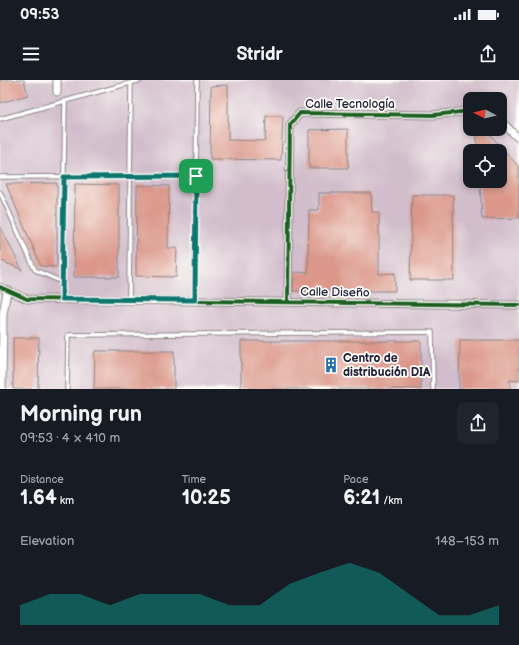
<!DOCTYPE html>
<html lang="en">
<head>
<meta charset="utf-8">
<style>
	:root { --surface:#171b24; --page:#20242c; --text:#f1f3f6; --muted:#9ea1a6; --accent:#0f766e }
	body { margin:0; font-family:"Balsamiq Sans",sans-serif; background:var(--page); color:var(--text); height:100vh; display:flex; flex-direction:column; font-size:15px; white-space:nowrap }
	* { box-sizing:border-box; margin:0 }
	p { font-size:13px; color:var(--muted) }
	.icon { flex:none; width:22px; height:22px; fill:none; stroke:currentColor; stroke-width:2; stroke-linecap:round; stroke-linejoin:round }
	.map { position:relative; height:309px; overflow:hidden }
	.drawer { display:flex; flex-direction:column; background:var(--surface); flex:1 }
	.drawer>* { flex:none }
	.needle { width:26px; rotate:277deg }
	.buttons { position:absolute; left:463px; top:12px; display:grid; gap:8px }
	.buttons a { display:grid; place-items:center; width:44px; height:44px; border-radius:8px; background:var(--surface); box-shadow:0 2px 6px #0003; font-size:20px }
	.pin { position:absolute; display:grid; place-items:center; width:34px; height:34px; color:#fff; margin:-17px; border-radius:8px; box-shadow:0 2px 6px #0006 }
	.round { display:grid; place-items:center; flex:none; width:42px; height:42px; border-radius:8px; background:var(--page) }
	.summary { display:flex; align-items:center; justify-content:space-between; height:68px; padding:0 20px }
	h1 { font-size:22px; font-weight:700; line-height:30px }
	.stats { display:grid; grid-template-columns:repeat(3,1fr); gap:6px; height:68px; padding:4px 20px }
	.stats div { display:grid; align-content:center }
	.stats b { font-size:20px; font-weight:700 }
	.stats small { font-size:11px; font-weight:400 }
	.stats p { font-size:11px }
	.chart { height:112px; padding:8px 20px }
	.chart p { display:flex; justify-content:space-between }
	.chart svg { width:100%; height:72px; margin-top:4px; fill:var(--accent); opacity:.7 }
	.status { display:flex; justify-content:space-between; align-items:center; height:28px; padding:0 20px; background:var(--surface); direction:ltr }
	.status svg { height:11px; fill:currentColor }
	header { display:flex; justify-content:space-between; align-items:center; height:52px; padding:0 20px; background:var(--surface); font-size:18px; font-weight:700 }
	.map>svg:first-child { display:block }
	.industrial { fill:#d1bdcb; fill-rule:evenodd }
	.building { fill:#db978a }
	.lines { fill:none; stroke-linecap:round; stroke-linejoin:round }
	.lane-casing { stroke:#8c8485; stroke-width:5.5 }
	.street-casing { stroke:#8c8485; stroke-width:9 }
	.lane { stroke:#fff; stroke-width:3.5 }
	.street { stroke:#fff; stroke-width:7 }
	.cycleway-casing { stroke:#fdfcf7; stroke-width:6 }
	.cycleway { stroke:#1b5e20; stroke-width:4 }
	.route-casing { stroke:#fff; stroke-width:8 }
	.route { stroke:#0f766e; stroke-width:5 }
	.labels { text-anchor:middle; stroke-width:3.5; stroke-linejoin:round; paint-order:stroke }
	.street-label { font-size:12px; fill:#22223b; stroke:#fdfcf7 }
	.poi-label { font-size:12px; font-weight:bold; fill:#22223b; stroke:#fdfcf7; text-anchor:start }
</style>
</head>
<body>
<div class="status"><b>09:53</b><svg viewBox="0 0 49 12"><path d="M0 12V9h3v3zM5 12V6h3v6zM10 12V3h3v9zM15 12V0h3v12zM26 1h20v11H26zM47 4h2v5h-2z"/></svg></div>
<header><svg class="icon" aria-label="menu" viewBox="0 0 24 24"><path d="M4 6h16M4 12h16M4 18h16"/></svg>Stridr<svg class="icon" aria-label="share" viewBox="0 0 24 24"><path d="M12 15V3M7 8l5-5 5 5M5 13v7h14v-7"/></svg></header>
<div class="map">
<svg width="519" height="309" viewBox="0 0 519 309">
	<rect width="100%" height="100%" fill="#fdfcf7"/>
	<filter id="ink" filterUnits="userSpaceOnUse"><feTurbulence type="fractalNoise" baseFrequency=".025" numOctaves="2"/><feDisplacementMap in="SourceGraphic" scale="8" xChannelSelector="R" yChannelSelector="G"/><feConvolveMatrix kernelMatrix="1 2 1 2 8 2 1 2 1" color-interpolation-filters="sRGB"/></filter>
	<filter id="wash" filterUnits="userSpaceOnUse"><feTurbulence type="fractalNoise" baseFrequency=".012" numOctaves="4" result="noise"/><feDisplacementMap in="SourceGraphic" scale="16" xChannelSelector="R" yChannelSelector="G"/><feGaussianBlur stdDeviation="0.9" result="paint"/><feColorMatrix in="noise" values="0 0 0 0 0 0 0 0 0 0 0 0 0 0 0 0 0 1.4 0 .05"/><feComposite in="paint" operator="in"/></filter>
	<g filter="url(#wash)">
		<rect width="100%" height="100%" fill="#f5e7cf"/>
		<path class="industrial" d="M0 0H519V309H0ZM470 19H500V49H470ZM470 71H500V101H470Z"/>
		<g id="blocks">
			<path class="building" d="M0 0H24L28 15 0 23Z
				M228 5V60L265 61 266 36H283L281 80 210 79 211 6Z
				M348 49V88H309V50Z
				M476 49H485L519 87V138L482 139 480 101H500V71H478Z
				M57 103V187L41 186 6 104Z
				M75 104 119 105V197H74Z
				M137 105 169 106 168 168H177L176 197 136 196Z
				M319 113H371L372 132H379V194L395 193V211H293L294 192 308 193 309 130H319Z
				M412 115H453L454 200H410Z
				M0 146 22 190 0 180Z
				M13 258H39L38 309H13Z
				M460 260H519V301L510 300V309H459Z
				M241 261H421V309H241Z
				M95 271H174V309H94Z"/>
		</g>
	</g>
	<g filter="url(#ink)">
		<use href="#blocks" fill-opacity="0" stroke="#8c8485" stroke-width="1"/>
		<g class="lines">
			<g class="lane-casing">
				<path id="lane" d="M0 39 141 0
					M0 97 196 96
					M0 112 35 190 62 202
					M62 219 65 21
					M129 219 131 3
					M195 220 197 0
					M67 309 68 255 432 252 433 309"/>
			</g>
			<g class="street-casing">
				<path id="street" d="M57 0V12
					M500 40 519 59
					M0 207 27 219 519 225
					M288 221 290 45 300 33 433 35 470 31
					M2 309 3 234 7 211"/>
			</g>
			<use href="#lane" class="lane"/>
			<use href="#street" class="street"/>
			<g class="cycleway-casing">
				<path id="cycleway" d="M0 207 27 219 519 225
					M288 221 290 45 300 33 433 35 470 31"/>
			</g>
			<use href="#cycleway" class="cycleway"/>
		</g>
	</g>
	<g class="lines" filter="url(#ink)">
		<g class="route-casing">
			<path id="route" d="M196 96 195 220 62 219 64 97Z"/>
		</g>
		<use href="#route" class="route"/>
	</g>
	<defs>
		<g id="building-bare" transform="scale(1.2)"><path d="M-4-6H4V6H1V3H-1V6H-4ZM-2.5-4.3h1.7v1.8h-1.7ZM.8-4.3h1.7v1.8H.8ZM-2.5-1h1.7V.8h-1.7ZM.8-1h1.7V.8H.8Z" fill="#1f6fb2" stroke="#fdfcf7" stroke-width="2.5" paint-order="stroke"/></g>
	</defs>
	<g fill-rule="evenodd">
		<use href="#building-bare" x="331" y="285"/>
	</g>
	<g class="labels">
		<g class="street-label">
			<text x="350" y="28">Calle Tecnología</text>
			<text transform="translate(335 212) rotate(1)" y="4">Calle Diseño</text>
		</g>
		<g class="poi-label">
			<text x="343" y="282">Centro de<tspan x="343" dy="14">distribución DIA</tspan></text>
		</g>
	</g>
</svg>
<div class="buttons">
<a><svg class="needle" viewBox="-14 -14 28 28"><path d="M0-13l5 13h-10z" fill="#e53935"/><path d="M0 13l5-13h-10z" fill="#9ea1a6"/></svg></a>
<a><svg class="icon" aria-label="locate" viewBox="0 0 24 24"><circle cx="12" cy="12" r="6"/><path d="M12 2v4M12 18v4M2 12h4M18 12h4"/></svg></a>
</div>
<div class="pin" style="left:196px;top:96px;background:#1e9e55"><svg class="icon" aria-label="arrive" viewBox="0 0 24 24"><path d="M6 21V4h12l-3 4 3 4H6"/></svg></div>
</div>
<section class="drawer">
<div class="summary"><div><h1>Morning run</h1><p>09:53 · 4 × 410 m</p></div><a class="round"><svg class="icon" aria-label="share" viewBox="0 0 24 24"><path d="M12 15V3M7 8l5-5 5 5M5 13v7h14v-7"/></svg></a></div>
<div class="stats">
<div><p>Distance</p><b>1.64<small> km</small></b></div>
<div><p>Time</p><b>10:25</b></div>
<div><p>Pace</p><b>6:21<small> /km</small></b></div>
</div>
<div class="chart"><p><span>Elevation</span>148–153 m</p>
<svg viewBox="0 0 160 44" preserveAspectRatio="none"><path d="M0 44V32L10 25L20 25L30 32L40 25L50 25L60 25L70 32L80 32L90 19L100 12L110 6L120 12L130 25L140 38L150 38L160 32V44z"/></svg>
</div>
</section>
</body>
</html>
